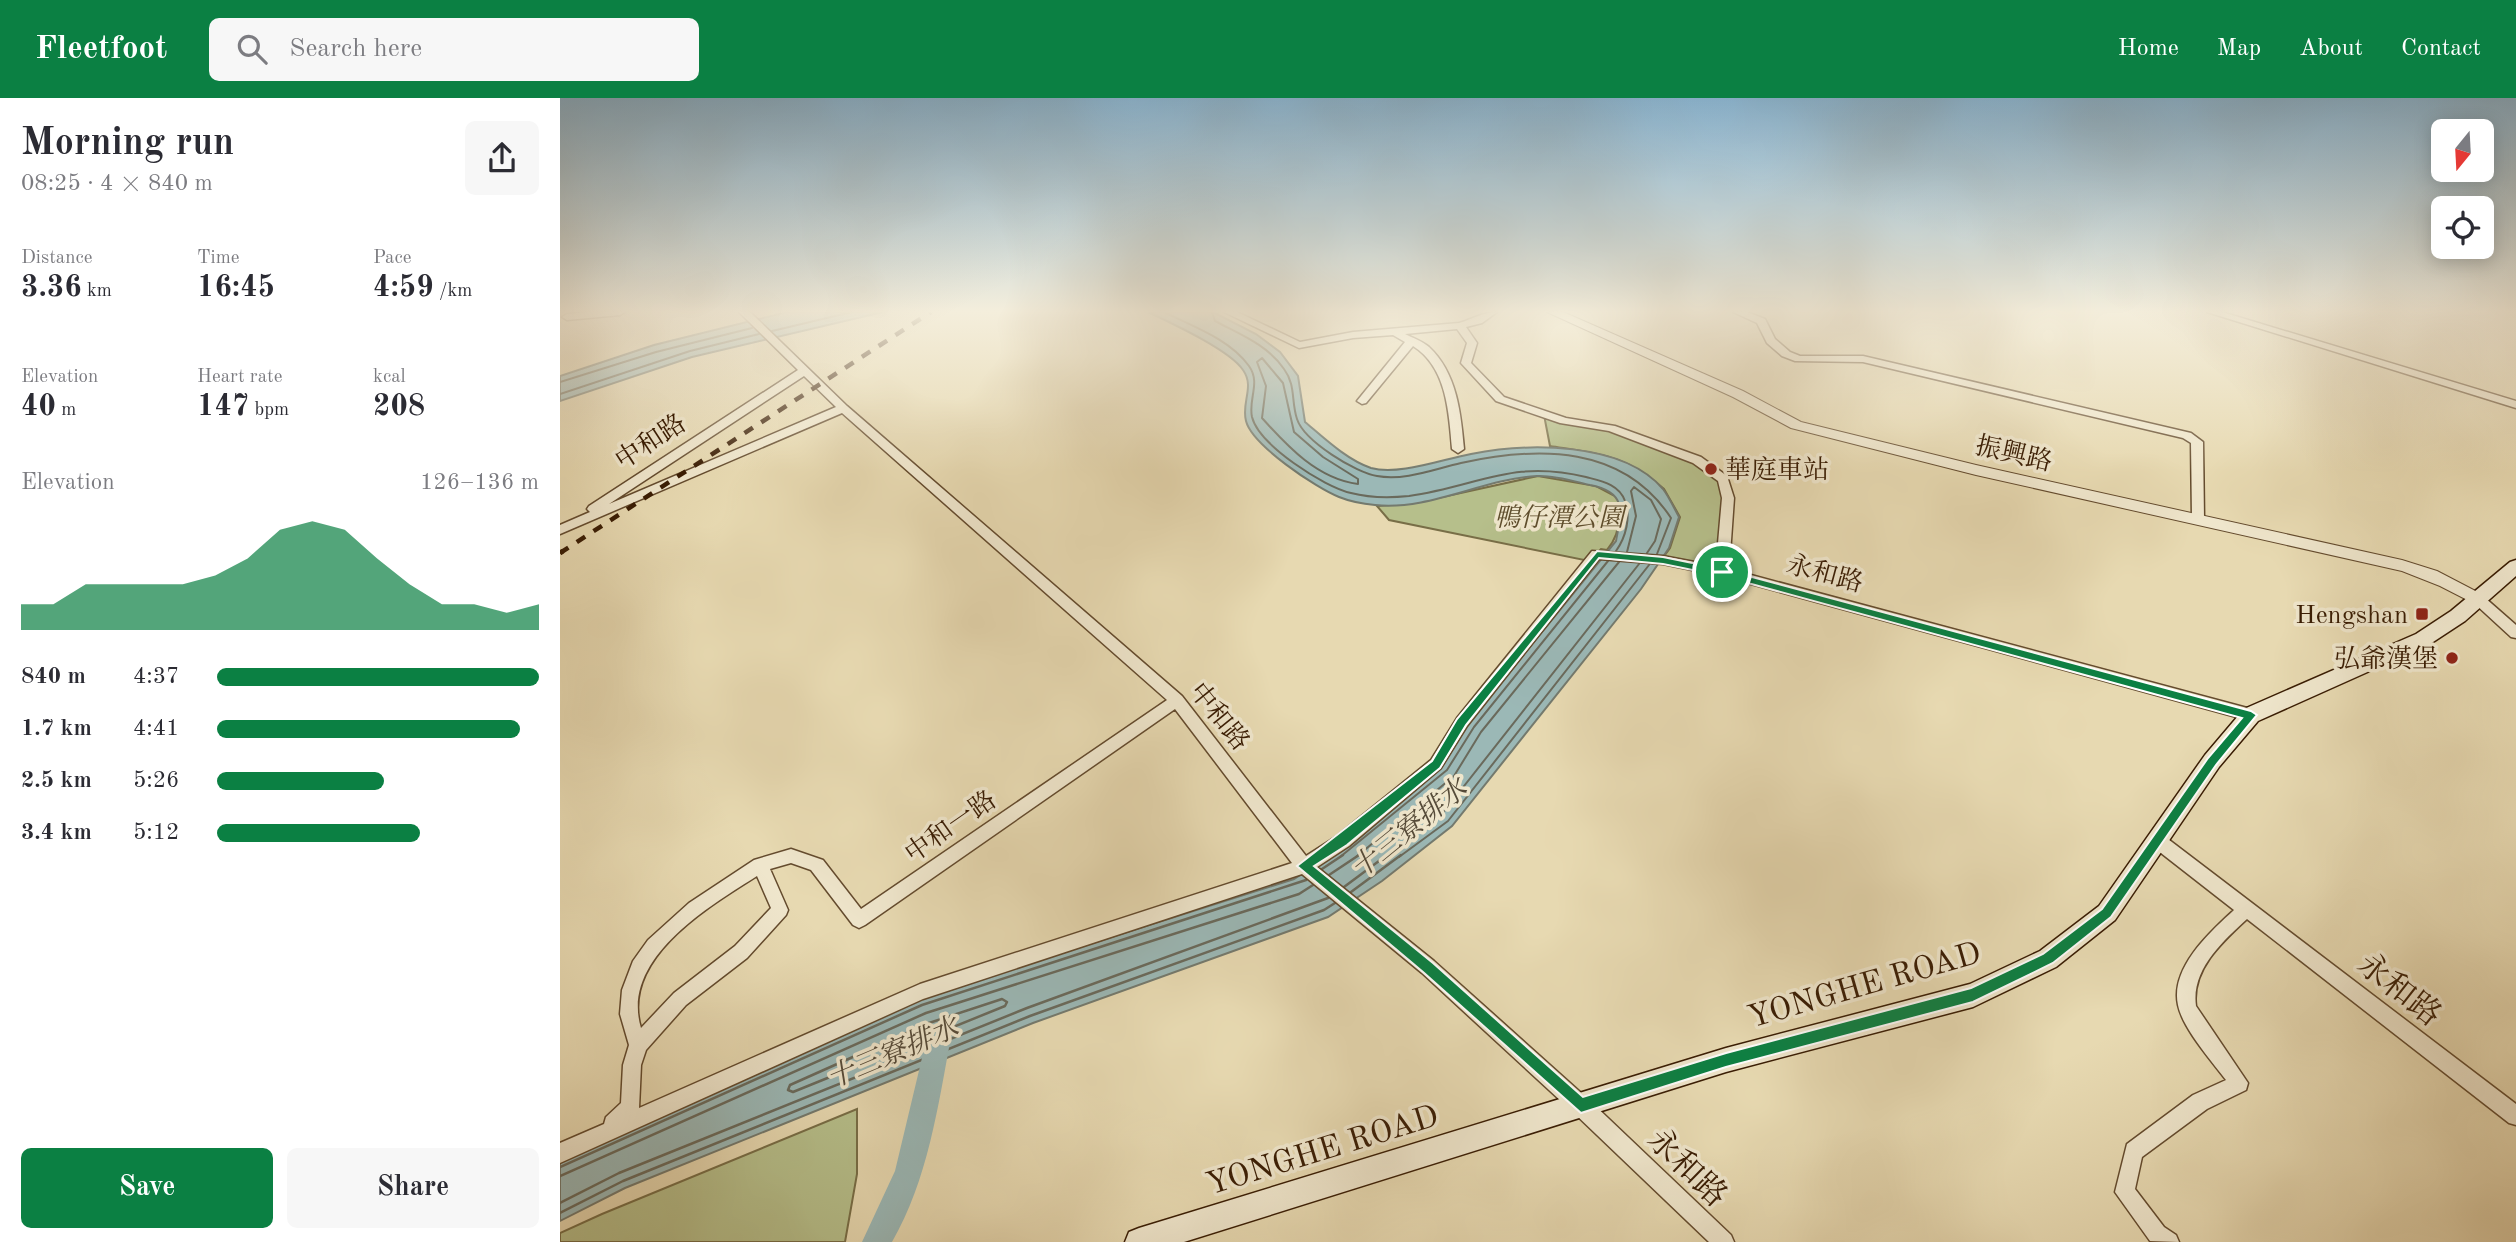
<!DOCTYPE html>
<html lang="en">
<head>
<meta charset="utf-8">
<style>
	:root { --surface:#fff; --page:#f7f7f7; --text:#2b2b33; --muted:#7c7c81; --accent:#0b8043 }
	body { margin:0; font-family:"Old Standard TT","Noto Serif TC",serif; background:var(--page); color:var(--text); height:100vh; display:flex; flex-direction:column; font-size:26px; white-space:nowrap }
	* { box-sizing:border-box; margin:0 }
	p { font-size:23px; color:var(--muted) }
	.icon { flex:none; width:38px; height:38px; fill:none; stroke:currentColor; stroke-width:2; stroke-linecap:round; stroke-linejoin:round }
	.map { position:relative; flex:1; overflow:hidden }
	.sheet { display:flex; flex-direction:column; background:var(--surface); width:560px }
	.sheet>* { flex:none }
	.needle { width:46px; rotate:198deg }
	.controls { position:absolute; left:1871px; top:21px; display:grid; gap:14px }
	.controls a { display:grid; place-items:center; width:63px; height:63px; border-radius:10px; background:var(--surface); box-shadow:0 4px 18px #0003; font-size:35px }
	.pin { position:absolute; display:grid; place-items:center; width:60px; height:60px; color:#fff; margin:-30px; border:4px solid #fff; border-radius:50%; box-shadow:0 2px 7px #0007 }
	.round { display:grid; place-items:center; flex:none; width:74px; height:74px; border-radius:10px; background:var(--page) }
	.head { display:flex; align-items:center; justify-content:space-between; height:119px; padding:0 21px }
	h1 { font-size:38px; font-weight:600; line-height:52px }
	.figures { display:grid; grid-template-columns:repeat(3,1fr); gap:10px; height:119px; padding:7px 21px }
	.figures div { display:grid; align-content:center }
	.figures b { font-size:30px; font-weight:600 }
	.figures small { font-size:19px; font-weight:400 }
	.figures p { font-size:19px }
	.chart { height:196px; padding:14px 21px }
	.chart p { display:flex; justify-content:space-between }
	.chart svg { width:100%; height:126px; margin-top:7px; fill:var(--accent); opacity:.7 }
	.primary-button { display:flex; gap:14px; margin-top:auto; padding:14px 21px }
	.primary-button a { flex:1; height:80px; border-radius:10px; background:var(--accent); color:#fff; font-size:28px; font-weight:600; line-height:80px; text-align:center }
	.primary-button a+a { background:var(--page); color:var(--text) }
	ul { padding:0 21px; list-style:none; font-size:23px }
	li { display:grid; grid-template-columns:112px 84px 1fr; align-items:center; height:52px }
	li i { height:18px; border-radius:9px; background:var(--accent) }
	header { display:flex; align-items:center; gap:42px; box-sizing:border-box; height:98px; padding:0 35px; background:var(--accent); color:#fff }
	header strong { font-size:33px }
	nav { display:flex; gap:38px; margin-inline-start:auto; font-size:24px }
	.search { width:490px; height:63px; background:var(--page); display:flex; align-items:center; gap:18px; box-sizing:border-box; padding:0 24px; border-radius:10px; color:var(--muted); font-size:26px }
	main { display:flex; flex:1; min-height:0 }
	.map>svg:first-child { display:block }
	.green { fill:#b6bf8b; stroke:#786e47; stroke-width:2 }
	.water { fill:#9bb8b6; stroke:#747a6e; stroke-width:2 }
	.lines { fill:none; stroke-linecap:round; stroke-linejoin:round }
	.shore-far1 { stroke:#6a6a5c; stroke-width:2 }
	.shore { stroke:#6a6a5c; stroke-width:2.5 }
	.canal { fill:#9bb8b6; fill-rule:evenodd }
	.minor-casing { stroke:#644b2e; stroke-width:3 }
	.tertiary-casing { stroke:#644b2e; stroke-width:2 }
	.secondary-casing { stroke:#391c03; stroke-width:3 }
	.minor { fill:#efe6cc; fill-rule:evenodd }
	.tertiary { fill:#efe6cc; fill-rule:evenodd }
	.secondary { fill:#efe6cc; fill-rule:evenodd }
	.rail-far1 { stroke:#391c03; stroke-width:4.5; stroke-dasharray:10 10; stroke-linecap:butt }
	.rail { stroke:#391c03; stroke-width:5; stroke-dasharray:12 12; stroke-linecap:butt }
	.route { fill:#0b8043; stroke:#fff; stroke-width:2; fill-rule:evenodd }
	.poi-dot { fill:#8f2418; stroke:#efe6cc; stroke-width:2.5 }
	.labels { text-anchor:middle; stroke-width:7; stroke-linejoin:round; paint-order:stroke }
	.street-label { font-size:26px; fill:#391c03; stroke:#efe6cc }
	.poi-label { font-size:26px; fill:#391c03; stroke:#efe6cc; text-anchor:end }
	.park-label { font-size:26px; font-style:italic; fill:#5e4d2c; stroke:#efe6cc }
	.water-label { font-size:28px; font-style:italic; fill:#564b39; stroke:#efe6cc }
	.near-street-label { font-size:32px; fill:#391c03; stroke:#efe6cc }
</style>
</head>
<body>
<header>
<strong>Fleetfoot</strong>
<div class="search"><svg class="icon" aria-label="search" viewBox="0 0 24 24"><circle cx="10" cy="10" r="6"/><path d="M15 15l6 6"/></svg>Search here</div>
<nav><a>Home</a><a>Map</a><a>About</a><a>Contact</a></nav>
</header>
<main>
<section class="sheet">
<div class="head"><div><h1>Morning run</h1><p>08:25 · 4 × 840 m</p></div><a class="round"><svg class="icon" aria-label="share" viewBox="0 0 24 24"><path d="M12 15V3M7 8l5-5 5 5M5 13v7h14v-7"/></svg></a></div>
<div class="figures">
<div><p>Distance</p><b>3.36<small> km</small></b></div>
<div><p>Time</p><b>16:45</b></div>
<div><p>Pace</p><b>4:59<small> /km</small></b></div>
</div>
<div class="figures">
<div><p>Elevation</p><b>40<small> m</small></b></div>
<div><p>Heart rate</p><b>147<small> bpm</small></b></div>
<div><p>kcal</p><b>208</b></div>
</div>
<div class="chart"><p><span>Elevation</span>126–136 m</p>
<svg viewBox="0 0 160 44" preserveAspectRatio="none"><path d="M0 44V35L10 35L20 28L30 28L40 28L50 28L60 25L70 19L80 9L90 6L100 9L110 19L120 28L130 35L140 35L150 38L160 35V44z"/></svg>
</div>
<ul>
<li><b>840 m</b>4:37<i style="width:100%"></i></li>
<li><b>1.7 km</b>4:41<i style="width:94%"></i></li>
<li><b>2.5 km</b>5:26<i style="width:52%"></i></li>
<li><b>3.4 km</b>5:12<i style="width:63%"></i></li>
</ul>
<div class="primary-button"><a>Save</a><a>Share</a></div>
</section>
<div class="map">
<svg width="1956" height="1144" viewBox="0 0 1956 1144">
	<rect width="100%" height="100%" fill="#e7d9b1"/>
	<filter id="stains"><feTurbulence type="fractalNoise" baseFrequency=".00286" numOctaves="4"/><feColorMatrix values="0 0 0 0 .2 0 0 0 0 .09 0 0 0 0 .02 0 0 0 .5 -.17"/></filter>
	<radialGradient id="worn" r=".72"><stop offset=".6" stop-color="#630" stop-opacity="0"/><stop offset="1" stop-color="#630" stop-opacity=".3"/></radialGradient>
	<path class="green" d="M984 317C1020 324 1146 351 1163 383 1173 403 1163 450 1161 473L1102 461 1110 450 1120 419 1104 391 1093 382 1058 403C1061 421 1059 438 1047 452L1041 451 1029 463 829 422 817 408 855 405 978 378 1036 388 1053 397 1086 378C1062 356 1021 353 990 348Z
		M297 1011V1076L285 1144H0V1135L42 1116Z"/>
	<path class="water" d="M227 214H323L132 259 0 303V278L94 247Z
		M588 214H653L696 236 720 254 738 278 745 324C764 340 787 362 811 370 838 378 883 361 911 356 967 345 1062 343 1103 391 1109 399 1114 410 1119 419L1109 450 1081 491 892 728 822 783 768 819 473 925 65 1090 0 1123V1063L360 900 734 781 795 741 908 625 1056 443C1058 431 1062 418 1059 406 1055 393 1041 389 1030 387 1013 383 994 377 977 378 923 381 869 413 815 407 804 406 789 403 779 399 756 390 692 347 686 323 681 304 695 289 683 272 670 252 611 225 588 214Z"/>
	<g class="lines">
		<path class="shore-far1" d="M604 214C632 228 670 241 689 268 701 285 688 301 692 319 699 347 764 389 791 395 810 400 829 400 849 398 919 388 951 361 1026 379 1041 383 1059 386 1065 403 1071 419 1066 439 1056 453
			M652 214 655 223C679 236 708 247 724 271 736 287 731 303 737 321 744 343 796 375 817 378 845 383 874 371 901 365 979 348 1063 347 1111 420L1097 456
			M212 233 292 214
			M702 260 723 285 734 334 763 359 798 381V386C758 381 728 349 702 320L706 288 697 264Z
			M0 284 96 254 192 230
			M0 296 130 253 199 236
			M1067 454 1076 418 1071 393 1074 389 1091 402 1101 421 1095 443 1087 455
			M780 759 887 672 914 629 1048 463
			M796 759 894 678 921 634 1059 464
			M824 759 882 716 1079 466
			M839 759 888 723 1089 467"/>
		<path class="shore" d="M762 771 783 757
			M769 777 799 757
			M784 789 827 757
			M791 794 841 757
			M442 901 447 904 445 908 233 994 228 992 230 987 369 925Z
			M0 1069 362 907 746 782
			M0 1078 366 915 739 796 753 787
			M0 1105 59 1075 467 910 768 800
			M0 1115 63 1083 470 918 764 812 775 805"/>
		<path class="canal" d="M379 927 388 930 391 939C378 1008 368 1082 332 1144H302L335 1073 367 939 370 930Z"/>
		<g class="minor-casing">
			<path id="minor" d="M29 214H65L60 217 7 222 2 219 7 216Z
				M179 214H190L287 308 622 598 746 758 777 738 871 662 897 620 1032 453 1103 458 1156 468 1162 400 1158 383 1133 365 1049 333 1000 325 936 303 901 265 907 245 897 231 845 236C853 240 862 243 869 249 897 275 901 316 904 351L898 355 892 351C889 315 887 269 853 248L806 305 802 306 797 303 845 244 833 237 793 240 739 250 664 214H677L740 244 793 234 899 225C913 221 923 214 937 214L922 225 906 229 917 245 911 265 944 299 1006 320 1055 328 1141 359 1167 378 1174 400 1169 471 1691 611 1696 613 1698 617 1696 621 1691 623 1162 478 1103 466 1039 461 907 628 881 670 789 748 757 769 874 863 1028 1001 1171 1137 1174 1144H1149L1014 1015 862 875 742 776 363 901 0 1065V1045L44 1026 46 1019 61 1005 63 967 69 947 60 916 62 892 73 863 88 842 129 805 194 762 231 751 263 762 301 811 607 602 282 315 0 436V427L30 414 27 411 29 408 238 272ZM244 278 276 309 49 406ZM615 611 732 765 360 886 79 1010 81 967 86 952 126 907 187 860 226 817 228 812 210 771 231 765 251 772 293 827 299 830 305 827ZM197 778 211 810 175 848 114 895 81 930C60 861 148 809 197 778Z
				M1173 214H1187L1205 221 1215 241 1230 254 1240 258H1303L1631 335 1643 344 1644 421 1638 425 1632 421 1631 345 1623 340 1303 264 1235 263 1222 258 1207 245 1197 225Z
				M1647 214H1662L1956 303V310Z
				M1919 497 1924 499 1956 527V540L1951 539 1914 505 1912 502Z
				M1598 736 1604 738 1956 1006V1027L1949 1025 1687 821C1662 844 1631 872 1636 908L1688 985 1686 992 1647 1011 1582 1059 1575 1091 1604 1129 1616 1137 1619 1144 1590 1143 1555 1094 1567 1046 1633 997 1666 982C1651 962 1623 931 1618 907 1610 870 1650 834 1674 812L1592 748 1590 743 1592 738Z"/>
		</g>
		<g class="tertiary-casing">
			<path id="tertiary" d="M987 214H1003L1183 293 1241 324 1416 367 1842 462 1877 473 1925 498 1927 502 1919 508 1880 488 1842 473 1416 377 1231 330 1173 299Z"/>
		</g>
		<g class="secondary-casing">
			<path id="secondary" d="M1956 462V478L1905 523 1870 546 1698 623 1659 669 1555 822 1496 869 1413 909 1166 974 624 1144H565L569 1134 579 1130 1166 950 1410 886 1480 853 1539 808 1645 657 1684 611 1856 536 1891 513 1950 464Z"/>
		</g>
		<use href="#minor" class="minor"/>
		<use href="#tertiary" class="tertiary"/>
		<use href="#secondary" class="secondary"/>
		<path class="rail-far1" d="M0 455 371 214"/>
		<path class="rail" d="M0 455 3 453"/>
	</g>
	<linearGradient id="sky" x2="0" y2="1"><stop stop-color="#89b6d4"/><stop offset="0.57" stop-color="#f4eedc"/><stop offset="1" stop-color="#f4eedc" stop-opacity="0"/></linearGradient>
	<rect width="1956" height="374" fill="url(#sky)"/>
	<path class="route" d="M1037 453 1103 459 1162 471 1691 613 1697 617 1656 667 1551 819 1493 865 1413 904 1166 969 1021 1015 863 874 737 768 872 663 897 621ZM1039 460 1103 466 1162 478 1682 620 1648 660 1542 811 1483 856 1411 890 1166 955 1023 999 873 865 754 768 787 747 880 670 906 627Z"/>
	<g class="poi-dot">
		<circle cx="1151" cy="371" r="7"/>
		<rect x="1855" y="509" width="14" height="14" rx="3.5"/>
		<circle cx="1892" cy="560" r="7"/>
	</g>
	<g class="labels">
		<g class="street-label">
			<text transform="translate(90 343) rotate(-33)" y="9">中和路</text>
			<text transform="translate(1454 355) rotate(13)" y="9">振興路</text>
			<text transform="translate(1265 475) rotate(15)" y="9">永和路</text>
			<text transform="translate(660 618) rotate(51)" y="9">中和路</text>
			<text transform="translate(390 728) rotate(-35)" y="9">中和一路</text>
		</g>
		<g class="poi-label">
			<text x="1165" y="380" text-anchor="start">華庭車站</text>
			<text x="1848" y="525">Hengshan</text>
			<text x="1878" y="569">弘爺漢堡</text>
		</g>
		<g class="park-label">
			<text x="999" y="428">鴨仔潭公園</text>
		</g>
		<g class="water-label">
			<text transform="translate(848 730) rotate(-39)" y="10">十三寮排水</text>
			<text transform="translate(332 954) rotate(-23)" y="10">十三寮排水</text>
		</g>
		<g class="near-street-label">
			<text transform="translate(1304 886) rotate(-16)" y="11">YONGHE ROAD</text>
			<text transform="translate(1840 891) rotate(38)" y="11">永和路</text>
			<text transform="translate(762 1051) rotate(-17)" y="11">YONGHE ROAD</text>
			<text transform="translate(1128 1069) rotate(44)" y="11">永和路</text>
		</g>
	</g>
	<rect width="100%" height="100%" filter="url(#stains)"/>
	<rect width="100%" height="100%" fill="url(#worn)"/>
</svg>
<div class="controls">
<a><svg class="needle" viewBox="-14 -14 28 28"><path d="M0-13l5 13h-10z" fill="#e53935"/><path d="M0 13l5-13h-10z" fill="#7c7c81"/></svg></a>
<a><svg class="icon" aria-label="locate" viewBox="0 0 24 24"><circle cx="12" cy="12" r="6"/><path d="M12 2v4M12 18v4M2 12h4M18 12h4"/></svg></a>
</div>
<div class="pin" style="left:1162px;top:474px;background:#1e9e55"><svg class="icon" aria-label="arrive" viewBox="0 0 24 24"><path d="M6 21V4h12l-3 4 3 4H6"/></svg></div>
</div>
</main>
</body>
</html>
